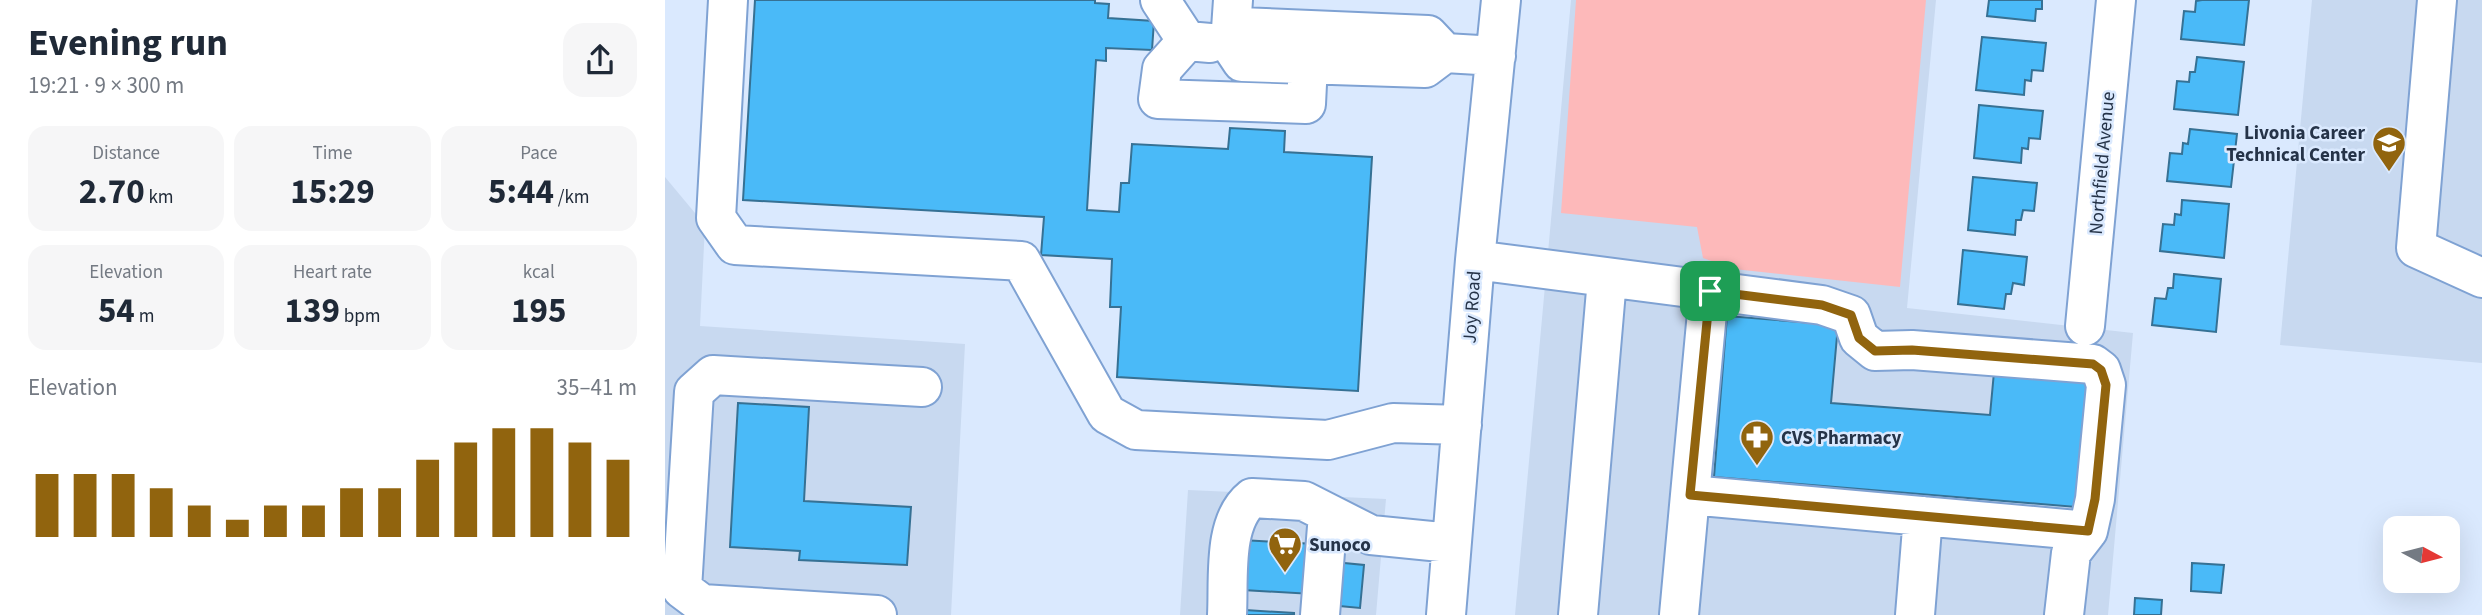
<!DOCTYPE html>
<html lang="en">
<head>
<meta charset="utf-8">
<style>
	:root { --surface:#fff; --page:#f6f6f7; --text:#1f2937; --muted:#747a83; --accent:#91640e }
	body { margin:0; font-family:"Source Sans 3",sans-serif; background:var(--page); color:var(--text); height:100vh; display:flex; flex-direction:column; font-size:26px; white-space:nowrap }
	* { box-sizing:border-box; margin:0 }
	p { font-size:23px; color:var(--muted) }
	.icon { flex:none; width:38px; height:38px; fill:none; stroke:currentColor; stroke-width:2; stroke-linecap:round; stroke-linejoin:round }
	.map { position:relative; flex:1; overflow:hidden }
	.details { display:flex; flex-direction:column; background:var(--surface); width:665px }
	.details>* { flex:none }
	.needle { width:46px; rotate:97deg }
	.fabs { position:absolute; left:1718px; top:516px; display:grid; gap:14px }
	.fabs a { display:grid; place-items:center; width:77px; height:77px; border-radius:14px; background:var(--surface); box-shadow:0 7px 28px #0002; font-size:35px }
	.pin { position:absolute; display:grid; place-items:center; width:60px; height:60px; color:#fff; margin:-30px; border-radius:14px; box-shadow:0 4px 10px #0006 }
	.round { display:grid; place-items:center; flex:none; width:74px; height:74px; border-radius:21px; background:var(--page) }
	.overview { display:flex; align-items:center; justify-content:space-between; height:119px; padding:0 28px }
	h1 { font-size:38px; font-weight:700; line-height:52px }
	.stats { display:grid; grid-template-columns:repeat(3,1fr); gap:10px; height:119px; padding:7px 28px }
	.stats div { display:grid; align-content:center; border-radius:18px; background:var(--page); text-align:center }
	.stats b { font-size:35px; font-weight:700 }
	.stats small { font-size:19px; font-weight:400 }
	.stats p { font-size:19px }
	.chart { height:196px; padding:14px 28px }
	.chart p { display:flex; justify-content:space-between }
	.chart svg { width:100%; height:126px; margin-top:7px; stroke:var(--accent); stroke-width:6 }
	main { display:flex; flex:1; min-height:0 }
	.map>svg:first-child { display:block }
	.built { fill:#c8d9f0 }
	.green { fill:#fdb9ba }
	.building { fill:#4abaf8; stroke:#367194; stroke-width:2 }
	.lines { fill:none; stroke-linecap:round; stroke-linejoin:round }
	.minor-casing { stroke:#7fa2d3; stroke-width:42 }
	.minor { stroke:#fff; stroke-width:38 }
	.route-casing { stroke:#fff; stroke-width:14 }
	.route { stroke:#91640e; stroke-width:9 }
	.labels { text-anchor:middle; stroke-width:5; stroke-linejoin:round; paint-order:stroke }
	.poi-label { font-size:19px; font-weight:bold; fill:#253348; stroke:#dae9fe; text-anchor:start }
	.street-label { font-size:19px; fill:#253348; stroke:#dae9fe }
</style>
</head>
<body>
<main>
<section class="details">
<div class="overview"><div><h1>Evening run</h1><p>19:21 · 9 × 300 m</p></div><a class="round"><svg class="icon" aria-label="share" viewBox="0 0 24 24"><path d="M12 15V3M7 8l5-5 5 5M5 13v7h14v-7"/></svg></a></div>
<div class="stats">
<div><p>Distance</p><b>2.70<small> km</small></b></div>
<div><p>Time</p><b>15:29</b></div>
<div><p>Pace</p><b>5:44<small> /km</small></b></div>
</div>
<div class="stats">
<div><p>Elevation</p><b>54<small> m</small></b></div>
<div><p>Heart rate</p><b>139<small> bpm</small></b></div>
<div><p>kcal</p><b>195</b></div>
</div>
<div class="chart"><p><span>Elevation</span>35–41 m</p>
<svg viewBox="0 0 160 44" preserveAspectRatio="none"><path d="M5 44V22M15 44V22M25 44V22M35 44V27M45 44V33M55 44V38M65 44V33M75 44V33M85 44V27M95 44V27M105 44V17M115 44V11M125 44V6M135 44V6M145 44V11M155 44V17"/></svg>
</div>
</section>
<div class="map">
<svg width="1817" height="615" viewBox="0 0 1817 615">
	<rect width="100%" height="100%" fill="#dae9fe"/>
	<path class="built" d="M906 0H1271L1242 308 1468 333 1443 615H850Z
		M1647 0H1817V363L1615 345Z
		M0 177 40 225 35 326 300 344 286 615H0Z
		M523 490 721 499 711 615H515Z"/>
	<path class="green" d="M911 0H1261L1235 287 1069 269 1038 258 1032 227 896 213Z"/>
	<path class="building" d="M90 0H430V3L444 4 443 18 489 21 487 50 441 48V61L431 60 422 210 454 212 456 183H464L467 144 563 149 565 128 620 131 619 152 707 157 693 391 452 377 456 307H445L447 259 376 255 379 217 78 200Z
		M1324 0H1377V9H1371L1370 21 1322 16Z
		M1537 0H1584L1579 45 1516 39 1519 11 1530 12 1531 1Z
		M1317 37 1381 43 1378 71 1367 70 1366 81 1360 80 1359 95 1311 90Z
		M1532 57 1579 62 1573 115 1509 109 1512 81 1524 82 1525 72H1530Z
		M1314 105 1378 111 1375 139 1364 138 1363 149 1357 148 1356 163 1309 158Z
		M1525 129 1572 134 1566 187 1502 181 1505 153 1517 154 1518 143 1523 144Z
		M1308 177 1372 183 1369 211 1358 210 1356 220H1351L1350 235 1303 230Z
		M1517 200 1564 204 1559 258 1495 251 1498 224 1509 225 1510 214 1516 215Z
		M1298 250 1362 257 1359 285 1348 283 1346 294H1341L1339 309 1293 304Z
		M1509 274 1556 279 1551 332 1487 325 1490 298 1501 299 1503 288H1508Z
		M1062 316 1173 325 1166 403 1325 415 1329 372 1423 380 1411 507 1049 477Z
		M73 403 144 407 139 501 246 507 242 565 134 560 135 551 65 547Z
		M577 540 650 544 647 594 578 590Z
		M669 562 699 565 695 608 664 605Z
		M1527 563 1559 565 1556 593 1526 591Z
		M1470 598 1497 600 1496 615H1469Z
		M580 610 629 613V615H580Z"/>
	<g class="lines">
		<g class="minor-casing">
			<path id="minor" d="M63 0 51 218 70 245 356 261 442 414 471 430 663 440 728 423 797 425
				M495 0 522 41 545 43
				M568 0 565 44 577 62 760 68 780 53 831 56
				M1772 0 1751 248 1817 278
				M522 41 497 69 493 99 641 104 643 64
				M565 44 575 27 763 35 780 53
				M810 260 1157 305 1186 315 1194 338 1210 351 1247 350 1428 364 1436 370 1441 385 1430 499 1423 531 1406 553 1399 615
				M1044 291 1025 495 1423 531
				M1420 326 1451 0
				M212 615 37 604 17 589 29 392 48 375 257 387
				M562 615C564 579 557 522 587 498L639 501 706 535 786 543
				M655 615 663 514
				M781 615 810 260 836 0
				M913 615 942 279
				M1014 615 1025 495
				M1250 615 1258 516"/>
		</g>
		<use href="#minor" class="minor"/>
	</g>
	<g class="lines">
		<g class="route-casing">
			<path id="route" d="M1045 291 1157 305 1186 315 1194 338 1210 351 1247 350 1428 364 1436 370 1441 385 1430 499 1423 531 1025 495Z"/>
		</g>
		<use href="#route" class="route"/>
	</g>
	<defs>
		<g id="school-pin" transform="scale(1.75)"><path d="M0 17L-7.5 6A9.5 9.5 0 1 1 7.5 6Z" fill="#91640e" stroke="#dae9fe"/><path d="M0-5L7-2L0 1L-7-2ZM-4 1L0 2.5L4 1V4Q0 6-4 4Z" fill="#fff"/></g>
		<g id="pharmacy-pin" transform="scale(1.75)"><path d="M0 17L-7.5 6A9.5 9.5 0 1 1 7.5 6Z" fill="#91640e" stroke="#dae9fe"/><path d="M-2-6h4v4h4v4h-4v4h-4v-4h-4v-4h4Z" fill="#fff"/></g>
		<g id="supermarket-pin" transform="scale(1.75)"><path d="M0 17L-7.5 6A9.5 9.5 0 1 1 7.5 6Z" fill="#91640e" stroke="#dae9fe"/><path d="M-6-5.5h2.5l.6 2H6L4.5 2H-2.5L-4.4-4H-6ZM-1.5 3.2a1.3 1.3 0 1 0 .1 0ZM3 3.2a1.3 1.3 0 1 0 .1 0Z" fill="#fff"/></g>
	</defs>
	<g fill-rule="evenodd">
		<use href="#school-pin" x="1724" y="143"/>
		<use href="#pharmacy-pin" x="1092" y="437"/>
		<use href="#supermarket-pin" x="620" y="544"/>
	</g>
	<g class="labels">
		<g class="poi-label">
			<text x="1700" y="139" text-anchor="end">Livonia Career<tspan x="1700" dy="22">Technical Center</tspan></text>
			<text x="1116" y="444">CVS Pharmacy</text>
			<text x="644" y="551">Sunoco</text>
		</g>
		<g class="street-label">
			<text transform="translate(1436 163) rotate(-85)" y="7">Northfield Avenue</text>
			<text transform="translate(806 307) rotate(-86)" y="7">Joy Road</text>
		</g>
	</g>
</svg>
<div class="fabs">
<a><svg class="needle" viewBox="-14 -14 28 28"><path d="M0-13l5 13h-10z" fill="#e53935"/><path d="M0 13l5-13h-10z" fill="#747a83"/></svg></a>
</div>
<div class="pin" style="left:1045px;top:291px;background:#1e9e55"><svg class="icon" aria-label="arrive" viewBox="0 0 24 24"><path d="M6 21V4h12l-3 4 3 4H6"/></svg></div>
</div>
</main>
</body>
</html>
